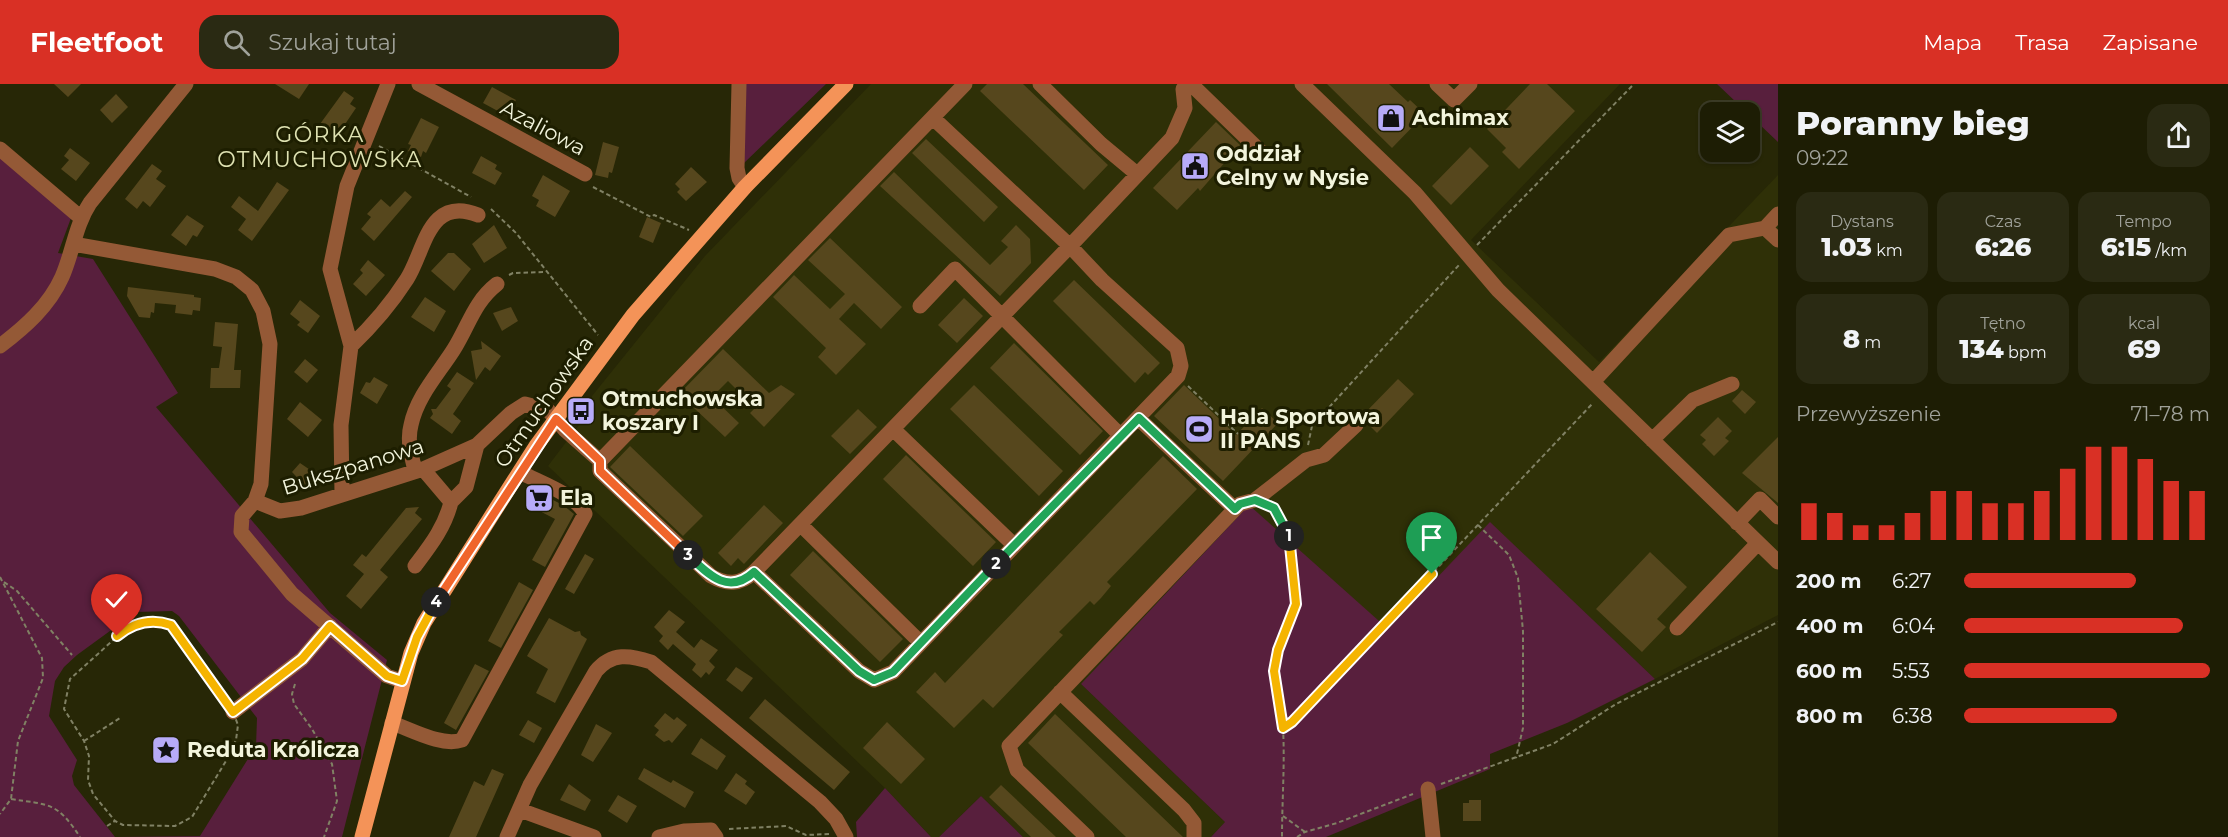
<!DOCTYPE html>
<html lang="pl">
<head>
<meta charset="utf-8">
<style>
	:root { --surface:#1d1d04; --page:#2a2a13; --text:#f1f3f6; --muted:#a0a29a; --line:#3b3b26; --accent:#d93025 }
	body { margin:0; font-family:Montserrat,sans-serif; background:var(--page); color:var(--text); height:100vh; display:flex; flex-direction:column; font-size:22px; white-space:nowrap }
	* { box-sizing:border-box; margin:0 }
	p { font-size:20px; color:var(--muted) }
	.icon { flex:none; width:33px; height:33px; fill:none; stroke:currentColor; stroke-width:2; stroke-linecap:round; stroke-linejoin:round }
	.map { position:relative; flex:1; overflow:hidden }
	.sheet { display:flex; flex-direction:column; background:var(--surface); width:450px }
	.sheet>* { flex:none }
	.buttons { position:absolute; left:1700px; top:18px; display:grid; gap:12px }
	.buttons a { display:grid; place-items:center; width:60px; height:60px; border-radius:12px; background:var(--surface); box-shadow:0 2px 4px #0004,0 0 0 2px var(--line); font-size:30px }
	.pin { position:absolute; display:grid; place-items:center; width:51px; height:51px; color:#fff; margin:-62px -26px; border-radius:50% 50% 50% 0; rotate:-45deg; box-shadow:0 0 6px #0007 }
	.pin .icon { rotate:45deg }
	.km { position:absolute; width:30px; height:30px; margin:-15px; border-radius:50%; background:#222; color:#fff; font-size:16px; line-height:30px; text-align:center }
	.round { display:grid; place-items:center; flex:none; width:63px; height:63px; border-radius:18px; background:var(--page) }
	.head { display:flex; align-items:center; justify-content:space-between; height:102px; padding:0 18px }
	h1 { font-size:33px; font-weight:800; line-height:45px }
	.figures { display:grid; grid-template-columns:repeat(3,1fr); gap:9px; height:102px; padding:6px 18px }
	.figures div { display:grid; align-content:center; border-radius:15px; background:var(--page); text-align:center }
	.figures b { font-size:26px; font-weight:800 }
	.figures small { font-size:16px; font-weight:400 }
	.figures p { font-size:16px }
	.chart { height:168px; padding:12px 18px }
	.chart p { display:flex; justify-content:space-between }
	.chart svg { width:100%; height:108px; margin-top:6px; stroke:var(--accent); stroke-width:6 }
	ul { padding:0 18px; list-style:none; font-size:20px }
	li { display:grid; grid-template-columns:96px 72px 1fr; align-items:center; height:45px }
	li i { height:15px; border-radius:8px; background:var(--accent) }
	header { display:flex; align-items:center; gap:36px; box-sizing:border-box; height:84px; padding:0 30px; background:var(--accent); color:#fff }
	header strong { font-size:28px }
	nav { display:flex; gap:33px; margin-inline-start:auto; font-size:21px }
	.search { width:420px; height:54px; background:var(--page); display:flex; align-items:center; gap:15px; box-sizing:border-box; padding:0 21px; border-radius:18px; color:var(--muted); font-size:22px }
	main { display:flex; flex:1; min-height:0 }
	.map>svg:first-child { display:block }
	.built { fill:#2f3007 }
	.green { fill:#581f3d; fill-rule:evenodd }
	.building { fill:#56471d }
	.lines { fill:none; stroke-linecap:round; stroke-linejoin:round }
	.path { stroke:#808164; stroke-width:2; stroke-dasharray:4.5 3; stroke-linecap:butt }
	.minor { stroke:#945936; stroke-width:15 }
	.major { stroke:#f49358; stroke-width:15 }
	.split-1-casing { stroke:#fff; stroke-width:12 }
	.split-2-casing { stroke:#fff; stroke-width:12 }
	.split-3-casing { stroke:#fff; stroke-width:12 }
	.split-4-casing { stroke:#fff; stroke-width:12 }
	.split-5-casing { stroke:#fff; stroke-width:12 }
	.split-1 { stroke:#f5b400; stroke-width:8 }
	.split-2 { stroke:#22a559; stroke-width:8 }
	.split-3 { stroke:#22a559; stroke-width:8 }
	.split-4 { stroke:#f0652b; stroke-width:8 }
	.split-5 { stroke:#f5b400; stroke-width:8 }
	.labels { text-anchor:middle; stroke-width:6; stroke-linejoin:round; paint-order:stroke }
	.poi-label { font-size:21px; font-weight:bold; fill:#f2f4dc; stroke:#1d1e00; text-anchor:start }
	.street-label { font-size:21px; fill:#f2f4dc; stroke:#1d1e00 }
	.neighbourhood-label { font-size:22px; letter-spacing:1.5px; fill:#dfe2b2; stroke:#1d1e00 }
</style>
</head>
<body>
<header>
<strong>Fleetfoot</strong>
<div class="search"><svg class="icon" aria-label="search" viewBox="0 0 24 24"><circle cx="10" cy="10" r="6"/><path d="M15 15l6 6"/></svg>Szukaj tutaj</div>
<nav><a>Mapa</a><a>Trasa</a><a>Zapisane</a></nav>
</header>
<main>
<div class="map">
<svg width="1778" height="753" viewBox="0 0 1778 753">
	<rect width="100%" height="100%" fill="#272706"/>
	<path class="built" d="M871 0H1620L1471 156 1599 278 1778 91V531L1655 595 1490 439 1388 545 1081 600 1225 738 1211 753H1023L981 712 939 753H931L885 704 548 382 589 328 592 312 705 172Z"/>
	<path class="green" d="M746 0H826L744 79Z
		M1717 0H1778V58Z
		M0 71 71 134 58 169 93 175 178 309 156 323 330 529 387 576 342 753H0ZM172 527 179 532 257 634 256 662 200 752 115 753 74 701 72 692 77 676 49 632 55 597 64 583 77 571 136 528Z
		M1249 421 1388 545 1490 438 1655 595 1567 639 1490 670V685L1326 753H1211L1225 738 1081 600Z
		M885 704 931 753H857L856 738Z
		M981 712 1023 753H939Z"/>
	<path class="building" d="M54 0H81L68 13Z
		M275 0H309L299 15Z
		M987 0H1023L1108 81 1084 106 980 7Z
		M1327 0H1389L1408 18 1410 16 1425 30 1392 64Z
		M1530 0H1547L1575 27 1519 85 1502 68 1506 64 1487 45Z
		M492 3 516 16 507 32 483 19Z
		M344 7 354 14 350 20 356 24 337 52 320 40Z
		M116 10 128 23 112 39 100 26Z
		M421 34 439 43 426 69 423 67 421 73 408 67 411 61 408 60Z
		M1216 38 1240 61 1200 107 1198 104 1177 126 1153 104Z
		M926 55 998 123 984 138 912 69Z
		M603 58 619 63 612 89 609 88 608 94 595 91Z
		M1470 63 1489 82 1451 121 1432 102Z
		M70 64 90 79 76 97 61 85 69 76 64 72Z
		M481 72 497 81 495 85 502 89 495 101 472 89Z
		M152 80 162 87 156 95 166 102 150 123 143 117 137 125 125 115Z
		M691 83 707 98 686 117 677 108 680 105 675 100Z
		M894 88 990 181 1008 163 1001 157 1016 141 1030 155 1031 179 1000 212 880 102Z
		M543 91 570 107 555 133 536 122 539 116 532 112Z
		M277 98 289 106 252 157 238 146 246 135 231 123 239 112 258 127Z
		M405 107 412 113 374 157 361 145 371 133 367 130 381 115 390 123Z
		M187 131 204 142 197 153 193 151 186 162 171 151Z
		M647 133 661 139 653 159 639 153Z
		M494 141 507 164 484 179 472 160Z
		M830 154 902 223 881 245 854 219 839 235 866 260 836 291 818 273 826 264 773 213 794 191 830 225 845 210 808 176Z
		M448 169H454L471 185 454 207 431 187Z
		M368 176 385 191 366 212 353 200 363 189 360 186Z
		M1074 196 1160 279 1148 291 1145 288 1135 299 1053 217Z
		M128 203 194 211V213L201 214 200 227 193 226 192 231 175 229 176 221 155 219 154 229 151 228 150 234 139 233 127 212Z
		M425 213 446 227 434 248 411 233Z
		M964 214 983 232 957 259 938 241Z
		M300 216 320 232 308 249 297 241 300 238 290 230Z
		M511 223 518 237 502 247 493 229Z
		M215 238 238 240 234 286H241L240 304H210L211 284H219L222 263 213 262Z
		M481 257 501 272 490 287 485 283 476 296 471 267 482 265Z
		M1014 259 1103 347 1080 371 990 284Z
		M723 265 769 309 781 301 795 310 764 343 750 329 755 324 728 297 712 313 739 339 725 353 679 310Z
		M305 275 318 286 307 299 294 288Z
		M457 288 474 299 453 330 461 337 452 350 430 334 433 330 431 325H436L451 305 447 302Z
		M374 293 388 301 377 320 360 309 366 298 370 299Z
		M1398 295 1414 310 1377 349 1361 333Z
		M974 301 1063 387 1039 412 950 325Z
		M1184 301 1236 351 1262 324 1278 339 1223 397 1154 332Z
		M1742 306 1756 318 1745 330 1732 317Z
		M300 318 322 336 308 353 287 335Z
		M858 325 877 343 850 370 831 352Z
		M1718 333 1732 347 1725 354 1729 357 1714 372 1702 360 1706 356 1700 351Z
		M1778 353V419L1742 389Z
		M630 362 703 432 683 452 610 383Z
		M906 371 996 458 973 482 883 395Z
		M1163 372 1197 405 1107 498 1111 502 1101 514 1094 521 1090 517 1059 548 1063 551 993 624 983 615 954 644 916 608 935 588 945 599Z
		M300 379 319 392 308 405 292 388Z
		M535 407 563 421 574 430 545 483 532 476 555 435 528 421Z
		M764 421 783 439 744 480 738 474 731 482 718 469Z
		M419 423 415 429 422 435 380 486 388 493 361 525 346 512 364 490 353 481 362 470 366 473 406 424Z
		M813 467 903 555 880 578 790 491Z
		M1650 468 1687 503 1657 535 1666 543 1642 568 1596 525Z
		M585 470 594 475 574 510 565 505Z
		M519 498 533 506 501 564 488 557Z
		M669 526 685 538 676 548 694 564 701 555 718 566 709 577 715 583 709 591 706 588 701 594 692 586 696 580 673 560 668 566 659 557 663 552 654 543Z
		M549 534 575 548 580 547 581 551 587 555 555 619 536 609 548 585 527 572Z
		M475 580 489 587 456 646 444 639Z
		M736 583 753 594 742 608 726 596Z
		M765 615 850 688 834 706 749 634Z
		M665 629 674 636 677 633 687 641 672 659 669 656 664 658 655 651 659 646 654 642Z
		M1055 630 1183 753H1126L1028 659Z
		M528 636 542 644 534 659 519 651Z
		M887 638 925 675 901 700 863 664Z
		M596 640 612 649 593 678 581 671Z
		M701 654 726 672 717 686 691 670Z
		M644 684 671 699 673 696 694 708 685 724 638 695Z
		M492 685 504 690 476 753H449L474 697 484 702Z
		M736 689 747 697 745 700 755 708 746 721 724 707Z
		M569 700 591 716 585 727 560 716Z
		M1001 701 1056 753H1031L989 713Z
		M618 711 637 722 627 739 608 727Z
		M1469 716H1481V737H1463V719H1469Z"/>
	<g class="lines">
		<path class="path" d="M379 62 471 113
			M593 103 651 133 654 131 689 146
			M491 125 516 149 598 251
			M1477 161 1634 0
			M509 191 513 189 547 188
			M1188 302 1238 350
			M1308 361 1312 342 1459 181
			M1270 422C1293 433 1299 497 1296 520 1292 543 1276 562 1275 585 1274 604 1282 624 1283 644 1285 680 1282 717 1282 753
			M1478 441 1509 471 1518 494 1523 547V644L1516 674
			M0 493 42 574 43 594 18 657 11 715 0 730
			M4 498 17 507 72 571
			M151 538 171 541 233 628 238 641 236 656 229 672 192 733 175 742 123 741 115 737 93 710 88 696 89 672 84 657 64 625 70 595 130 541Z
			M295 600 292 610 294 620 312 645 332 680 337 717 324 753
			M1283 644 1292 638 1593 319
			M84 657 120 634
			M1441 700 1553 660 1616 620 1778 538
			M11 715C50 721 57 718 80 753
			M1283 732 1305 748
			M107 742 115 737
			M729 745 786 742 806 751 829 750
			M1297 753 1305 748 1337 739 1413 710"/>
		<path class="minor" d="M419 0 585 90
			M739 0 737 84 739 94 745 103
			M1040 0 1101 60 1137 90
			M1191 0 1262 69
			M1302 0 1415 109 1498 206 1778 478
			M1437 0 1454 16 1470 0
			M933 34 1070 162 754 488C740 501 727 501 711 492L600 387V377L965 0
			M0 65 80 133
			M1765 144 1778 156
			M73 160 215 185 236 193 252 206 263 227 270 260 261 400 255 417 242 432 241 448 292 510 387 592 402 597
			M920 222 955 185 1121 352
			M0 262C25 243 49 222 62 193 73 168 75 142 90 119L186 0
			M351 262C372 242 391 220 407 195 425 167 428 111 478 131
			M1593 298 1729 151 1765 144 1778 130
			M893 345 1014 461
			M1652 356 1693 316 1732 300
			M423 385 451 418 466 403 477 361
			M415 386C411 371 407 356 411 341 417 312 439 289 454 265 469 241 474 218 497 200
			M342 410 341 341 351 262 330 185 347 102 388 0
			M255 417 280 427 301 424 423 385 477 361 511 329 525 320 548 326 565 346 600 377
			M1235 425 1240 420 1255 416 1306 376 1324 371 1356 341
			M1737 439 1760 415 1778 433
			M801 441 921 559
			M415 482C430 462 445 443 451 418
			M754 488 859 587 874 596 893 588 1178 292 1181 282 1177 264 1102 196 1070 162 1172 54 1185 24 1183 5 1187 0
			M1677 544 1758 459
			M1060 608 1184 726 1194 739V753
			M233 628 302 575 330 542
			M392 639C412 646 442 663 462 656L585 430C577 411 538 398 520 388
			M1428 705 1433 753
			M520 726 594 753
			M507 753 530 701 596 587C612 568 630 571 651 578L820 718 836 735 846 753
			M659 753 684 747 711 746 716 753
			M1087 753 1017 686 1009 662 1235 425 1139 335"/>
		<path class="major" d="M362 753 411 569 424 539 492 431 536 362 633 231 745 103 846 0"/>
	</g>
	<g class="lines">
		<g class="split-1-casing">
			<path id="split-1" d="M1289 452 1296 520 1278 566 1274 587 1283 644 1292 638 1432 490"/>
		</g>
		<g class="split-2-casing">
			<path id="split-2" d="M996 480 1139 334 1235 425 1240 420 1255 416 1274 424 1289 452"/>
		</g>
		<g class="split-3-casing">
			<path id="split-3" d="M688 471C708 490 728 512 754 488L859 587 874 596 893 588 996 480"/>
		</g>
		<g class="split-4-casing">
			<path id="split-4" d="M436 518 556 335 600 377V387L688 471"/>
		</g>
		<g class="split-5-casing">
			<path id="split-5" d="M117 552C133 539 151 534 171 541L233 628 302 575 330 542 387 592 402 597 417 553 436 518"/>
		</g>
		<use href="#split-1" class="split-1"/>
		<use href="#split-2" class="split-2"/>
		<use href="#split-3" class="split-3"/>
		<use href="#split-4" class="split-4"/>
		<use href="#split-5" class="split-5"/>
	</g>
	<defs>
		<g id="shop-square" transform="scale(1.5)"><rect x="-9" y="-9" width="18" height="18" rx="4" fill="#b7abf8" stroke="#1d1e00"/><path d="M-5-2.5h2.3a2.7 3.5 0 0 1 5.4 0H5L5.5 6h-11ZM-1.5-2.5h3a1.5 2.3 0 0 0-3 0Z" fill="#111"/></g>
		<g id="civic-square" transform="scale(1.5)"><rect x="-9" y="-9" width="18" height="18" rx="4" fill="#b7abf8" stroke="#1d1e00"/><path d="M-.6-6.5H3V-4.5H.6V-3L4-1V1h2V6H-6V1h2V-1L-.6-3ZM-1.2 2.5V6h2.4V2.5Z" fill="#111"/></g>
		<g id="bus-square" transform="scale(1.5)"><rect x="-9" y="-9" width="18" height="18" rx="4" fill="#b7abf8" stroke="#1d1e00"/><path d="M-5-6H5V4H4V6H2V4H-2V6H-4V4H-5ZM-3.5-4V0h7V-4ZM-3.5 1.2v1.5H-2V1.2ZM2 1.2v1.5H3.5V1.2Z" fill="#111"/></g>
		<g id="stadium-square" transform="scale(1.5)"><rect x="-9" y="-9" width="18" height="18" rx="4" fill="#b7abf8" stroke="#1d1e00"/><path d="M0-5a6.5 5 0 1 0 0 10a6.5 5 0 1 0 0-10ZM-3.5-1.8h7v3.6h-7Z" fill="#111"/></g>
		<g id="supermarket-square" transform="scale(1.5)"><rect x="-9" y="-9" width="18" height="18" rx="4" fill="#b7abf8" stroke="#1d1e00"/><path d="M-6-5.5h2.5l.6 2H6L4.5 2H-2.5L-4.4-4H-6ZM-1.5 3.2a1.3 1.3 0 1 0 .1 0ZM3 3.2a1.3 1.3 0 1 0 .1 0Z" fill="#111"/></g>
		<g id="sight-square" transform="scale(1.5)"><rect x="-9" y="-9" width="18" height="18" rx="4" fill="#b7abf8" stroke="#1d1e00"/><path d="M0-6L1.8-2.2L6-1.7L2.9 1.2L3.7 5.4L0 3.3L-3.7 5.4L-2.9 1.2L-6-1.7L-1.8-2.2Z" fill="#111"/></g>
	</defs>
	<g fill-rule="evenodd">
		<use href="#shop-square" x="1391" y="34"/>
		<use href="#civic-square" x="1195" y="82"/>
		<use href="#bus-square" x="581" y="327"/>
		<use href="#stadium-square" x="1199" y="345"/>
		<use href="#supermarket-square" x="539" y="414"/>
		<use href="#sight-square" x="166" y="666"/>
	</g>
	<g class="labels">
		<g class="poi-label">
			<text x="1412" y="41">Achimax</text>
			<text x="1216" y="77">Oddział<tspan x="1216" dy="24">Celny w Nysie</tspan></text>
			<text x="602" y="322">Otmuchowska<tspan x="602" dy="24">koszary I</tspan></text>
			<text x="1220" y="340">Hala Sportowa<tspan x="1220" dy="24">II PANS</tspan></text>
			<text x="560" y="421">Ela</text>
			<text x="187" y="673">Reduta Królicza</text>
		</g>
		<g class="street-label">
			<text transform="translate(543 44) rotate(28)" y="7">Azaliowa</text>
			<text transform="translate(544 318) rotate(-55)" y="7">Otmuchowska</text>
			<text transform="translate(353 383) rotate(-17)" y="7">Bukszpanowa</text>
		</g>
		<g class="neighbourhood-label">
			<text x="320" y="58">GÓRKA<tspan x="320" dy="25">OTMUCHOWSKA</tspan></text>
		</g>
	</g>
</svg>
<div class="buttons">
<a><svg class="icon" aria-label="layers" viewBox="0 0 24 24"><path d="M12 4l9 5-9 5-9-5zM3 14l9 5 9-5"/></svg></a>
</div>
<div class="pin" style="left:1432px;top:490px;background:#1e9e55"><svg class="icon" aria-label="arrive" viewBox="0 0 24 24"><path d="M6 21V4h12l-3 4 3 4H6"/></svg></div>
<div class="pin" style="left:117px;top:552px;background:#d93025"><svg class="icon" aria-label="check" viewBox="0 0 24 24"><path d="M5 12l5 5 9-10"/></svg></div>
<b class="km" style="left:1289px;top:452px">1</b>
<b class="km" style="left:996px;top:480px">2</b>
<b class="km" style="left:688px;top:471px">3</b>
<b class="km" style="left:436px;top:518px">4</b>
</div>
<section class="sheet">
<div class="head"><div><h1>Poranny bieg</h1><p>09:22</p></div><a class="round"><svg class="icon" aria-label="share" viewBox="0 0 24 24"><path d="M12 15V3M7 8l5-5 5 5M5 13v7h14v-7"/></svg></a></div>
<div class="figures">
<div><p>Dystans</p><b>1.03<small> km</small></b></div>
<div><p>Czas</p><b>6:26</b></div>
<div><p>Tempo</p><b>6:15<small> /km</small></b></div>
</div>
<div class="figures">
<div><b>8<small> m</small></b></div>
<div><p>Tętno</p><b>134<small> bpm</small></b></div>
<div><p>kcal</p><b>69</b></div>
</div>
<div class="chart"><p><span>Przewyższenie</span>71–78 m</p>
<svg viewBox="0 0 160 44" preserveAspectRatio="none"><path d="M5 44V29M15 44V33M25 44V38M35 44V38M45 44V33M55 44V24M65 44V24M75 44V29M85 44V29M95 44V24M105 44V15M115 44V6M125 44V6M135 44V11M145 44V20M155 44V24"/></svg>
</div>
<ul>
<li><b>200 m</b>6:27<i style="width:70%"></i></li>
<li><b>400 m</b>6:04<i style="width:89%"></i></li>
<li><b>600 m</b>5:53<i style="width:100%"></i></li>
<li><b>800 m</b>6:38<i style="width:62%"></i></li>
</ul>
</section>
</main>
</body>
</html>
